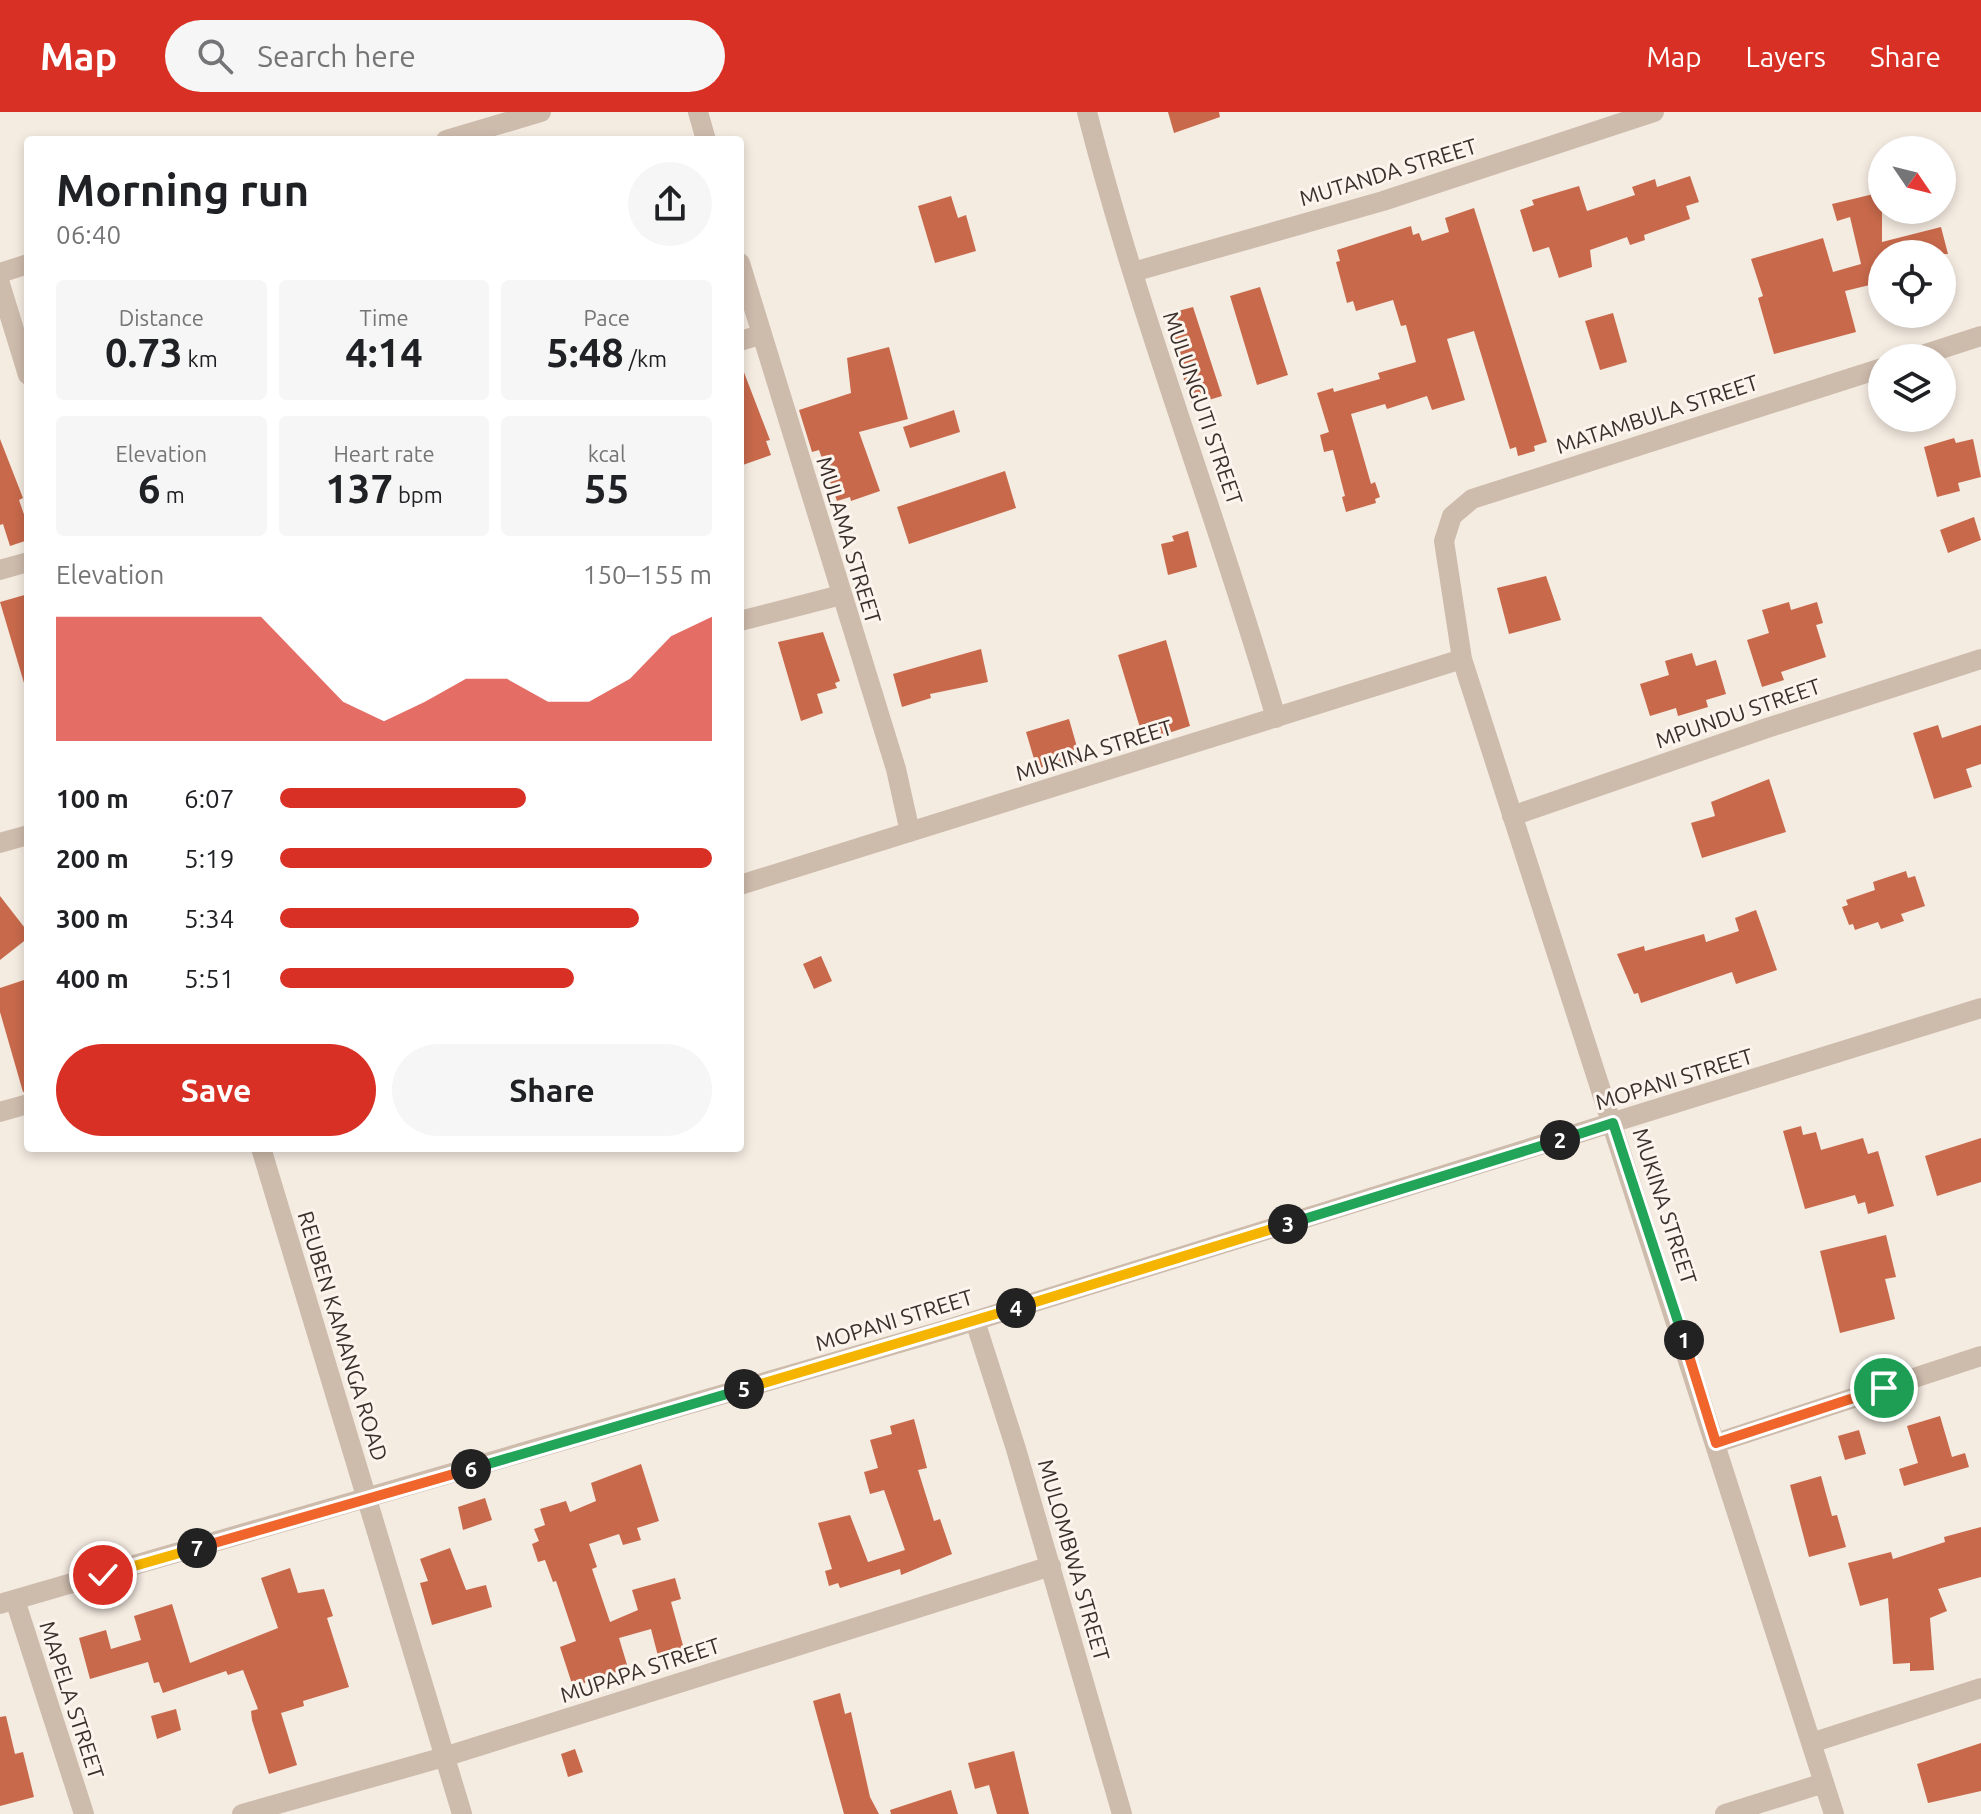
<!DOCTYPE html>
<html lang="en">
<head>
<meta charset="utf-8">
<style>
	:root { --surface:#fff; --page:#f6f6f6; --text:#202124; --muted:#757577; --accent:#d93025 }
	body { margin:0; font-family:Ubuntu,sans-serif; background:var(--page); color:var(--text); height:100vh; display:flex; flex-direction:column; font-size:30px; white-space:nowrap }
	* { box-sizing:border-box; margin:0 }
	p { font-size:26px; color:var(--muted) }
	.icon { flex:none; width:44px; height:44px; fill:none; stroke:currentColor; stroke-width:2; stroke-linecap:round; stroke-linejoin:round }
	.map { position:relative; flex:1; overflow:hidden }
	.details { position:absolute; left:24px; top:24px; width:720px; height:1016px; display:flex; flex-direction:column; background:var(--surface); border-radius:8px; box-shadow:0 4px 12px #0003 }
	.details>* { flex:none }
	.needle { width:52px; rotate:125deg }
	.fabs { position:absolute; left:1868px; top:24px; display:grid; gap:16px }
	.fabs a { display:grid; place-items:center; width:88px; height:88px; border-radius:50%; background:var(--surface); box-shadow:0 4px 12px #0003; font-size:40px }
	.pin { position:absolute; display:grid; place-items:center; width:68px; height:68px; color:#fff; margin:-34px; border:4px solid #fff; border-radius:50%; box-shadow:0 2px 8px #0007 }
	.km { position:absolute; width:40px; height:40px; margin:-20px; border-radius:50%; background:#222; color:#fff; font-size:22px; line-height:40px; text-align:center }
	.round { display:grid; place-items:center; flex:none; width:84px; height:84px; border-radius:42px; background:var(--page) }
	.overview { display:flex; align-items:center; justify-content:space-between; height:136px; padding:0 32px }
	h1 { font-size:44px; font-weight:600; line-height:60px }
	.figures { display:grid; grid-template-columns:repeat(3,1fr); gap:12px; height:136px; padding:8px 32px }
	.figures div { display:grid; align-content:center; border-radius:8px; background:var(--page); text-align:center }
	.figures b { font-size:40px; font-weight:600 }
	.figures small { font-size:22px; font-weight:400 }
	.figures p { font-size:22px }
	.chart { height:224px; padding:16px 32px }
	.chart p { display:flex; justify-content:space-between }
	.chart svg { width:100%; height:144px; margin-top:8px; fill:var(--accent); opacity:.7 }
	.cta { display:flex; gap:16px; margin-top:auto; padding:16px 32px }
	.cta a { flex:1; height:92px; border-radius:48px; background:var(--accent); color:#fff; font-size:32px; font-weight:600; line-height:92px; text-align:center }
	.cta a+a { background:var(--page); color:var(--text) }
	ul { padding:0 32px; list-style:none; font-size:26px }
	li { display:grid; grid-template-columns:128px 96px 1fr; align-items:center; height:60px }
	li i { height:20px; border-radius:10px; background:var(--accent) }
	header { display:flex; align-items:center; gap:48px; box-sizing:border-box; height:112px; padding:0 40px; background:var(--accent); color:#fff }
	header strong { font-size:38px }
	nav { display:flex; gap:44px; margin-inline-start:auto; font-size:28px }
	.search { width:560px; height:72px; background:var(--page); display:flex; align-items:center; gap:20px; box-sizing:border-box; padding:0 28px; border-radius:44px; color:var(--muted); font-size:30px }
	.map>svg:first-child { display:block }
	.building { fill:#c8694b }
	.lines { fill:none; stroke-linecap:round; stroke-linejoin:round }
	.minor { stroke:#cdbbac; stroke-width:20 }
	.split-1-casing { stroke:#fff; stroke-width:16 }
	.split-2-casing { stroke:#fff; stroke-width:16 }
	.split-3-casing { stroke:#fff; stroke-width:16 }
	.split-4-casing { stroke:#fff; stroke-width:16 }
	.split-5-casing { stroke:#fff; stroke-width:16 }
	.split-6-casing { stroke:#fff; stroke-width:16 }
	.split-7-casing { stroke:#fff; stroke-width:16 }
	.split-8-casing { stroke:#fff; stroke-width:16 }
	.split-1 { stroke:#f0652b; stroke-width:10 }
	.split-2 { stroke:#22a559; stroke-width:10 }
	.split-3 { stroke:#22a559; stroke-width:10 }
	.split-4 { stroke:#f5b400; stroke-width:10 }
	.split-5 { stroke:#f5b400; stroke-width:10 }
	.split-6 { stroke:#22a559; stroke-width:10 }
	.split-7 { stroke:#f0652b; stroke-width:10 }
	.split-8 { stroke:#f5b400; stroke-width:10 }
	.labels { text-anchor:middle; stroke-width:6; stroke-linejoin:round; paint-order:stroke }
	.street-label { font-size:22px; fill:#3b302b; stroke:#fbf5ee }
</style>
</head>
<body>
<header>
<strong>Map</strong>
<div class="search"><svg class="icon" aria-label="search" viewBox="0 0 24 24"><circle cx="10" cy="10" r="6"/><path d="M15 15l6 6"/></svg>Search here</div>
<nav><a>Map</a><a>Layers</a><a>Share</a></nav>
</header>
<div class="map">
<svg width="1981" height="1702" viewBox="0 0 1981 1702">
	<rect width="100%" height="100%" fill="#f4ebe1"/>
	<path class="building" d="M1168 0H1219L1220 5 1174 21Z
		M1690 64 1699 90 1686 94 1690 107 1644 123 1645 128 1630 133 1627 125 1590 138 1592 155 1559 166 1549 135 1533 140 1520 98 1534 93 1532 88 1579 74 1587 99 1635 83 1632 75 1655 67 1657 75Z
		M1882 80V130L1941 115 1948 142H1882V170L1845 179 1856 220 1774 242 1758 186 1763 184 1751 147 1823 126 1833 160 1861 152 1850 105 1837 109 1832 92Z
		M951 84 958 106 966 103 976 139 935 151 918 94Z
		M1474 96 1547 330 1534 334 1535 339 1518 344 1516 335 1510 337 1474 219 1447 227 1465 288 1432 298 1427 284 1387 297 1385 292 1351 302 1371 372 1375 370 1380 385 1375 387 1376 391 1346 400 1342 385 1345 384 1333 338 1324 340 1320 323 1329 320 1317 281 1333 276 1334 280 1380 267 1378 261 1416 250 1406 213 1401 214 1393 188 1356 199 1353 189 1347 191 1336 150 1340 149 1337 138 1411 114 1413 123 1419 121 1422 129 1449 120 1445 106Z
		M1260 175 1288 263 1257 273 1230 184Z
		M1193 195 1222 284 1192 293 1163 203Z
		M1613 201 1627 250 1600 258 1585 209Z
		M889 235 908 307 859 320 880 379 851 389 850 385 837 389 819 338 812 340 799 298 851 281 847 246Z
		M740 250 770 328 766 329 771 343 740 354Z
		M954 298 960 320 910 336 903 315Z
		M1954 326 1956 331 1973 327 1981 365 1958 371 1960 379 1937 385 1924 335Z
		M0 327 23 386 19 388 28 414V428L10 434 3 412 0 413Z
		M1005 359 1016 396 909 432 897 395Z
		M1974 405 1981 428 1948 441 1940 418Z
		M1188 419 1197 455 1168 463 1161 432 1174 429 1172 424Z
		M1546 464 1561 508 1509 522 1497 476Z
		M28 482V570L24 571 0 490Z
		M1789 490 1791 498 1817 490 1823 511 1816 513 1826 545 1781 560 1784 568 1762 575 1747 528 1769 521 1762 498Z
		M823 520 840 569 835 571 837 576 817 582 823 601 801 609 778 530Z
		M1166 528 1190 614 1144 629 1118 543Z
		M981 537 988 570 930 582 931 586 902 595 893 562Z
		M1692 541 1696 554 1716 548 1726 582 1706 588 1708 595 1678 604 1676 596 1650 604 1640 572 1669 563 1665 549Z
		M1069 607 1081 649 1049 658 1048 653 1037 657 1026 620Z
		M1938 613 1942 626 1981 613V652L1966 657 1972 675 1934 687 1913 621Z
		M1769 667 1786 720 1702 746 1691 711 1715 704 1711 690Z
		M1906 759 1908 766 1915 764 1925 794 1901 802 1904 809 1881 817 1878 810 1855 818 1853 812 1849 813 1842 795 1848 793 1846 788 1875 778 1873 770Z
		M0 784 28 820V826L0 848Z
		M1756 798 1777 858 1736 872 1732 860 1641 891 1638 881 1634 882 1617 842 1644 834 1645 839 1704 822 1706 830 1739 819 1735 806Z
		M821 844 832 869 814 877 803 852Z
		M24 868 28 882V979L23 980 0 900V876Z
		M1801 1014 1803 1023 1816 1020 1821 1038 1863 1026 1868 1042 1878 1039 1894 1094 1868 1102 1865 1090 1858 1092 1855 1083 1805 1097 1783 1019Z
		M1981 1026V1070L1937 1084 1925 1044Z
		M1886 1123 1896 1165 1885 1167 1895 1207 1840 1221 1820 1139Z
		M1940 1304 1952 1345 1965 1341 1969 1355 1904 1374 1899 1357 1918 1351 1907 1314Z
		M914 1307 927 1356 918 1358 934 1409 940 1407 952 1442 901 1463 900 1457 840 1476 838 1471 829 1474 825 1459 832 1457 818 1411 850 1403 868 1450 905 1438 884 1378 870 1382 864 1360 878 1356 870 1328 892 1322 890 1314Z
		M1859 1318 1866 1342 1845 1348 1838 1324Z
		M641 1352 659 1409 637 1416 641 1428 623 1433 619 1422 589 1432 597 1455 592 1457 610 1510 638 1498 632 1478 675 1466 681 1487 671 1490 684 1537 658 1544 651 1517 619 1526 628 1556 573 1575 560 1535 576 1529 556 1469 553 1470 545 1448 538 1450 532 1432 539 1429 534 1417 545 1413 540 1397 566 1389 570 1400 596 1389 591 1371Z
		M1821 1364 1832 1404 1837 1403 1846 1435 1809 1445 1790 1373Z
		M485 1386 492 1408 463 1418 458 1395Z
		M1981 1415V1465L1938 1477 1947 1499 1930 1506 1934 1558 1910 1559V1551L1893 1552 1888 1486 1860 1494 1848 1451 1891 1440 1893 1447 1945 1430 1944 1425Z
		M450 1436 466 1478 486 1473 492 1495 432 1513 420 1471 428 1469 420 1447Z
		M290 1456 298 1481 324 1477 333 1504 327 1506 349 1575 303 1589 304 1594 281 1601 297 1653 269 1662 252 1608 251 1599 258 1597 243 1558 228 1563 226 1559 163 1581 159 1570 154 1571 148 1550 90 1567 79 1526 106 1518 111 1537 141 1528 134 1504 172 1492 190 1551 278 1516 261 1466Z
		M840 1581 845 1602 851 1600 870 1685 879 1702H844L813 1589Z
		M176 1597 181 1618 157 1627 151 1604Z
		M6 1604 15 1642 23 1640 34 1685 0 1694V1605Z
		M1981 1631V1679L1928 1691 1917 1652Z
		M575 1637 583 1660 568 1665 561 1642Z
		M1014 1639 1029 1702H997L989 1673 975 1677 968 1651Z
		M951 1678 958 1702H891L890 1698Z"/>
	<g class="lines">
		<path class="minor" d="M698 0 706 28
			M1087 0C1139 205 1217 403 1276 606
			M446 28 541 0
			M740 151 896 657 910 720
			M1133 160 1383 89 1654 0
			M0 161 28 152
			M0 172 28 263
			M740 229 760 223
			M1913 246 1981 224
			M0 458 28 450
			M740 509 841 483
			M1512 704 1767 616 1981 547
			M0 731 28 723
			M740 773 1462 547
			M0 1000 28 992
			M261 1036 462 1702
			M975 1209 1016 1337 1122 1702
			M1716 1331 1981 1244
			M15 1488 84 1702
			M0 1492 948 1217 1981 896
			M1811 1631 1981 1576
			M242 1702 444 1645 1051 1454
			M1725 1702 1824 1671
			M1834 1702 1462 547 1444 429 1452 404 1472 387 1882 256"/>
	</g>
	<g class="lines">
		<g class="split-1-casing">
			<path id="split-1" d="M1684 1228 1716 1331 1884 1276"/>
		</g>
		<g class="split-2-casing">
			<path id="split-2" d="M1560 1028 1613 1011 1684 1228"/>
		</g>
		<g class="split-3-casing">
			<path id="split-3" d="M1288 1112 1560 1028"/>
		</g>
		<g class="split-4-casing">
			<path id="split-4" d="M1016 1196 1288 1112"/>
		</g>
		<g class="split-5-casing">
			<path id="split-5" d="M744 1277 1016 1196"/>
		</g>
		<g class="split-6-casing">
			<path id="split-6" d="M471 1357 744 1277"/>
		</g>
		<g class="split-7-casing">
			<path id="split-7" d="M197 1436 471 1357"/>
		</g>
		<g class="split-8-casing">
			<path id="split-8" d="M103 1463 197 1436"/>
		</g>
		<use href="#split-1" class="split-1"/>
		<use href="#split-2" class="split-2"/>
		<use href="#split-3" class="split-3"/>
		<use href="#split-4" class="split-4"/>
		<use href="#split-5" class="split-5"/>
		<use href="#split-6" class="split-6"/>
		<use href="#split-7" class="split-7"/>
		<use href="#split-8" class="split-8"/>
	</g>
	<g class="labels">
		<g class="street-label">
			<text transform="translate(1388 60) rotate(-17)" y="8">MUTANDA STREET</text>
			<text transform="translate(1203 296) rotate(71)" y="8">MULUNGUTI STREET</text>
			<text transform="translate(1657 302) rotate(-18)" y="8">MATAMBULA STREET</text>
			<text transform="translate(849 428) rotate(73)" y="8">MULAMA STREET</text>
			<text transform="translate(1738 601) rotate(-19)" y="8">MPUNDU STREET</text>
			<text transform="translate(1094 638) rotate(-17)" y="8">MUKINA STREET</text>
			<text transform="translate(1674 967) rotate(-17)" y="8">MOPANI STREET</text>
			<text transform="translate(1665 1094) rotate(72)" y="8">MUKINA STREET</text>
			<text transform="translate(894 1208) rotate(-17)" y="8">MOPANI STREET</text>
			<text transform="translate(343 1224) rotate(73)" y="8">REUBEN KAMANGA ROAD</text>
			<text transform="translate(1074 1448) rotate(74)" y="8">MULOMBWA STREET</text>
			<text transform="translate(640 1558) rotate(-18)" y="8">MUPAPA STREET</text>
			<text transform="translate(72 1588) rotate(72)" y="8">MAPELA STREET</text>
		</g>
	</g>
</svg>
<div class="fabs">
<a><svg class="needle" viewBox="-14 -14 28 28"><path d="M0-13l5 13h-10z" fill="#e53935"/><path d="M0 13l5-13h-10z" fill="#757577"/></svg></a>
<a><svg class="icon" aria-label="locate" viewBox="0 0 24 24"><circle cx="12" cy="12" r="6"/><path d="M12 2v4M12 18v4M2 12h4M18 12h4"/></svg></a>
<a><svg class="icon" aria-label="layers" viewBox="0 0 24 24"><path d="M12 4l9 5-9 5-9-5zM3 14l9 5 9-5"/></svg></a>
</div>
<div class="pin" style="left:1884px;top:1276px;background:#1e9e55"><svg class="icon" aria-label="arrive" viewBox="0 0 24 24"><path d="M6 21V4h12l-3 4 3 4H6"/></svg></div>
<div class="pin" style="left:103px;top:1463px;background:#d93025"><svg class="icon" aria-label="check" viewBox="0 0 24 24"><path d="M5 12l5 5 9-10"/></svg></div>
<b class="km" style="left:1684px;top:1228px">1</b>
<b class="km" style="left:1560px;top:1028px">2</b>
<b class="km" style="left:1288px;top:1112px">3</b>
<b class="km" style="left:1016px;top:1196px">4</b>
<b class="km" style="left:744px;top:1277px">5</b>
<b class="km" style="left:471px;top:1357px">6</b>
<b class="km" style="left:197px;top:1436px">7</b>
<section class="details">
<div class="overview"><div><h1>Morning run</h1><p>06:40</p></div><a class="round"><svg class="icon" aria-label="share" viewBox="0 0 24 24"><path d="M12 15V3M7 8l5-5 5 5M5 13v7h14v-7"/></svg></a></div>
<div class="figures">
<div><p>Distance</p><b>0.73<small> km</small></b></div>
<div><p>Time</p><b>4:14</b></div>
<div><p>Pace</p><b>5:48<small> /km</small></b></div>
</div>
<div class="figures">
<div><p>Elevation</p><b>6<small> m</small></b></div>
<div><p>Heart rate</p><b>137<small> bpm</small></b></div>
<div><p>kcal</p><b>55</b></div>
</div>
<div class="chart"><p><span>Elevation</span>150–155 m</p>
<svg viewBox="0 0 160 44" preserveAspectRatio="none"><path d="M0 44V6L10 6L20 6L30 6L40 6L50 6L60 19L70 32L80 38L90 32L100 25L110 25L120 32L130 32L140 25L150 12L160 6V44z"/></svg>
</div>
<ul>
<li><b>100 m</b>6:07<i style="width:57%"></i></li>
<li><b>200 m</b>5:19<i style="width:100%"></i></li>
<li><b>300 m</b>5:34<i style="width:83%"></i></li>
<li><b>400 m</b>5:51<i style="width:68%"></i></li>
</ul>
<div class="cta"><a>Save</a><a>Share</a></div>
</section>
</div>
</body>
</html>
